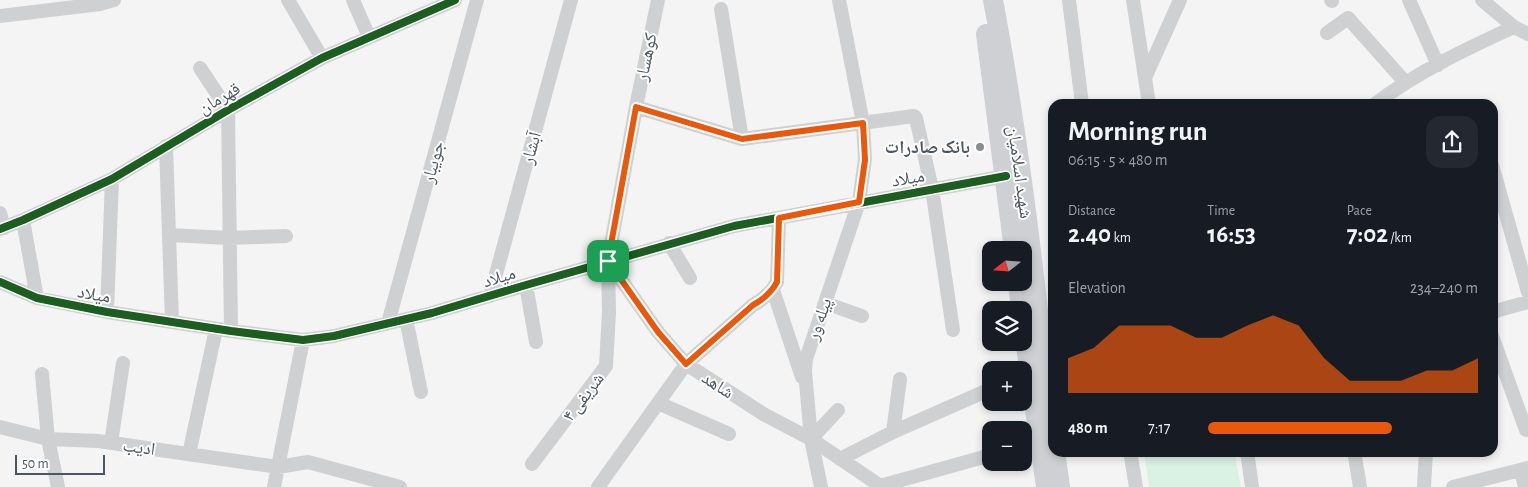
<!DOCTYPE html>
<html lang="en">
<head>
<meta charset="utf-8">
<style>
	:root { --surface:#171b24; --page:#242831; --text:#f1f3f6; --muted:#9ea1a6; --accent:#ea580c }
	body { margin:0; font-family:"Alegreya Sans","Noto Naskh Arabic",sans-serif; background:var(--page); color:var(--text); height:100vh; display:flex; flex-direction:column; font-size:19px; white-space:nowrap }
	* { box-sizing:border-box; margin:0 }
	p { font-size:16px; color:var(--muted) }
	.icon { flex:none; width:28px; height:28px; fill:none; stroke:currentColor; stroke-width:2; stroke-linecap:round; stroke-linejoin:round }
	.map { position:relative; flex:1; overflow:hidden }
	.drawer { position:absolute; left:1048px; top:99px; width:450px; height:358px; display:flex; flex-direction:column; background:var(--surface); border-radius:15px; box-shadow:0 2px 8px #0003 }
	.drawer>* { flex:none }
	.needle { width:32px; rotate:253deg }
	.buttons { position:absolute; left:982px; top:241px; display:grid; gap:10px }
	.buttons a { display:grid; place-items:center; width:50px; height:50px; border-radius:10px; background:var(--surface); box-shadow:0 2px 8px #0003; font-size:25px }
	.scale { position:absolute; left:15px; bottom:12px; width:90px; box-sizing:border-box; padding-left:5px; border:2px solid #4a5661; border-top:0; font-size:14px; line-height:18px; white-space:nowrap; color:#4a5661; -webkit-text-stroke:4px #fff; paint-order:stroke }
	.pin { position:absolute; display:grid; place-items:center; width:42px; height:42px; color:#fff; margin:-21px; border-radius:10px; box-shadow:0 2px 8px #0006 }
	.round { display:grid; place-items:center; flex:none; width:52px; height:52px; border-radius:15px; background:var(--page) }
	.summary { display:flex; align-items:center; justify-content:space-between; height:85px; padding:0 20px }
	h1 { font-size:28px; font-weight:600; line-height:38px }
	.metrics { display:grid; grid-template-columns:repeat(3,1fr); gap:8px; height:85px; padding:5px 20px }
	.metrics div { display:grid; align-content:center }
	.metrics b { font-size:25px; font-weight:600 }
	.metrics small { font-size:14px; font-weight:400 }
	.metrics p { font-size:14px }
	.chart { height:140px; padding:10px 20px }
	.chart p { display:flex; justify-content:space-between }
	.chart svg { width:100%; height:90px; margin-top:5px; fill:var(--accent); opacity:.7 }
	ul { padding:0 20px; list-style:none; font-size:16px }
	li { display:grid; grid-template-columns:80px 60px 1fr; align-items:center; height:38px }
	li i { height:12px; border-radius:6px; background:var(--accent) }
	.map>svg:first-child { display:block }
	.green { fill:#d9f2e3 }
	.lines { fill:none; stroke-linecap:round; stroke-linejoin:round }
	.minor { stroke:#ced0d2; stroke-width:14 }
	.secondary { stroke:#ced0d4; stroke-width:20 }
	.cycleway-casing { stroke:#fff; stroke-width:11 }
	.cycleway { stroke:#1b5e20; stroke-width:8 }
	.route-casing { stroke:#fff; stroke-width:10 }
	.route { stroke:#ea580c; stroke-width:6 }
	.poi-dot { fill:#868d94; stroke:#fff; stroke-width:2 }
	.labels { text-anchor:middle; stroke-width:4; stroke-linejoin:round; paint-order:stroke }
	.street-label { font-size:18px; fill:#4a5661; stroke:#fff }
	.poi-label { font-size:18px; font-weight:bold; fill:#4a5661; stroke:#fff; text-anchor:end }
</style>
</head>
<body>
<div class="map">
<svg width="1528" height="487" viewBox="0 0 1528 487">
	<rect width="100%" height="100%" fill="#f4f4f4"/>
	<path class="green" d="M1144 451H1234L1241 487H1149Z"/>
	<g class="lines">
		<path class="minor" d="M288 0 322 58
			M353 0 369 37
			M1069 0 1082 104
			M1133 0 1149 104
			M1331 0 1332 1
			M1409 0 1438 65
			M1482 0 1514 27 1528 34
			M721 9 742 139
			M0 16 100 4 114 0
			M1327 33 1348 18 1405 82
			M200 68 228 110 231 331
			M1145 78 1180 0
			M1375 104C1417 72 1466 49 1514 27
			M636 107 742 139 914 116 916 118 932 189 953 330
			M166 146 172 322
			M1492 165 1528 292
			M0 213 4 228
			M23 220 37 298
			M0 229 23 220 112 179 228 110 322 58 455 0
			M169 235 229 238 286 236
			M669 243 690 278
			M608 261 658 332 686 364 765 415 811 439 882 487
			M0 282 37 298 107 312 231 331 303 340 334 336 432 313 526 285 734 226 1006 176
			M526 285 536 342
			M773 290 802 377
			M490 296 571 0
			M825 303 862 316
			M107 312 112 179
			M1492 312 1528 302
			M406 319 421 392
			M388 323 477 0
			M1492 336 1526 430
			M42 374 48 439 58 487
			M658 403 729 434
			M0 427 48 439 98 441 278 467 308 462 400 487
			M893 432 900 379
			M811 439 838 410
			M111 443 123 363
			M1024 446 1047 440
			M1130 451 1136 487
			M1247 451 1252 487
			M1354 451 1360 487
			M189 454 216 329
			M840 459 893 432 986 391
			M532 464 606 366 609 312 608 261 636 107 658 0
			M1521 470 1525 487
			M880 486 991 455
			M274 487 303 340
			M598 487 686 364 753 305C764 299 771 293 777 282L779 218
			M821 487 811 439 805 371 806 359 859 202 865 159 863 123 839 0
			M1424 487 1426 451
			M1453 487 1528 468"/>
		<path class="secondary" d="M993 0C1020 143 1036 289 1052 434
			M986 34 1014 250
			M1018 282 1021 310
			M1024 332 1046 487
			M1055 451 1060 487"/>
		<g class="cycleway-casing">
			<path id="cycleway" d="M0 229 23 220 112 179 228 110 322 58 455 0
				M0 282 37 298 107 312 231 331 303 340 334 336 432 313 526 285 734 226 1006 176"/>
		</g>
		<use href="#cycleway" class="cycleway"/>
	</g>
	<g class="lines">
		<g class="route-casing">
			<path id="route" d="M636 107 742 139 863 123 865 160 859 202 779 218 777 282C771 293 764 299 753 305L686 364 658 332 608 261Z"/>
		</g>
		<use href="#route" class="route"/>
	</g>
	<circle class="poi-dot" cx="980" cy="147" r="5"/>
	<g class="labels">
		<g class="street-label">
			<text transform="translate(646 57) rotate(-78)" y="6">کوهسار</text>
			<text transform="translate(219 98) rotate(-30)" y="6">قهرمان</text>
			<text transform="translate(531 148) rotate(-75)" y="6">آبشار</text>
			<text transform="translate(433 162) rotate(-75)" y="6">جویبار</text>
			<text transform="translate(1020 172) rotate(82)" y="6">شهید اسلامیان</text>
			<text transform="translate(908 178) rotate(-10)" y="6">میلاد</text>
			<text transform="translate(499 277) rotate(-17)" y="6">میلاد</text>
			<text transform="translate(94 294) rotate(10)" y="6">میلاد</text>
			<text transform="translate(819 319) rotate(-71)" y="6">پیله ور</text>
			<text transform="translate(718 385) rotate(33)" y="6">شاهد</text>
			<text transform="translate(583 397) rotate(-53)" y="6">شریفی ۴</text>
			<text transform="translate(139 447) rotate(8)" y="6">ادیب</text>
		</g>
		<g class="poi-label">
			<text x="970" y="153">بانک صادرات</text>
		</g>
	</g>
</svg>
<div class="buttons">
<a><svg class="needle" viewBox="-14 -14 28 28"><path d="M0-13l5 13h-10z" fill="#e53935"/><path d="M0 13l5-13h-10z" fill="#9ea1a6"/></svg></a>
<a><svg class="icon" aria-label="layers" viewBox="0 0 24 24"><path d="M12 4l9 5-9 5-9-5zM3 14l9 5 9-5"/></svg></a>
<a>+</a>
<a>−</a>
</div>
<div class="scale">50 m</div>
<div class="pin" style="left:608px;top:261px;background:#1e9e55"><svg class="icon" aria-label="arrive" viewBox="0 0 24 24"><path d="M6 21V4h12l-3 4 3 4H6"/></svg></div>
<section class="drawer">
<div class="summary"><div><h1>Morning run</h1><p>06:15 · 5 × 480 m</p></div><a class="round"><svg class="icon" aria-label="share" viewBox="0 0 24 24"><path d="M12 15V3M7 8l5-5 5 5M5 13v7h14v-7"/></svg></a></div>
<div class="metrics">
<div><p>Distance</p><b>2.40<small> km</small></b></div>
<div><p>Time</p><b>16:53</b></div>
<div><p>Pace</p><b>7:02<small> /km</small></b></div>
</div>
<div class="chart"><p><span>Elevation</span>234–240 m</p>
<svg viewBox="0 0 160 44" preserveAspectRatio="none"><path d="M0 44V27L10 22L20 11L30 11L40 11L50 17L60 17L70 11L80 6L90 11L100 27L110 38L120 38L130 38L140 33L150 33L160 27V44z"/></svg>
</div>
<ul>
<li><b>480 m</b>7:17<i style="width:68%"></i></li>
</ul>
</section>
</div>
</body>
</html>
